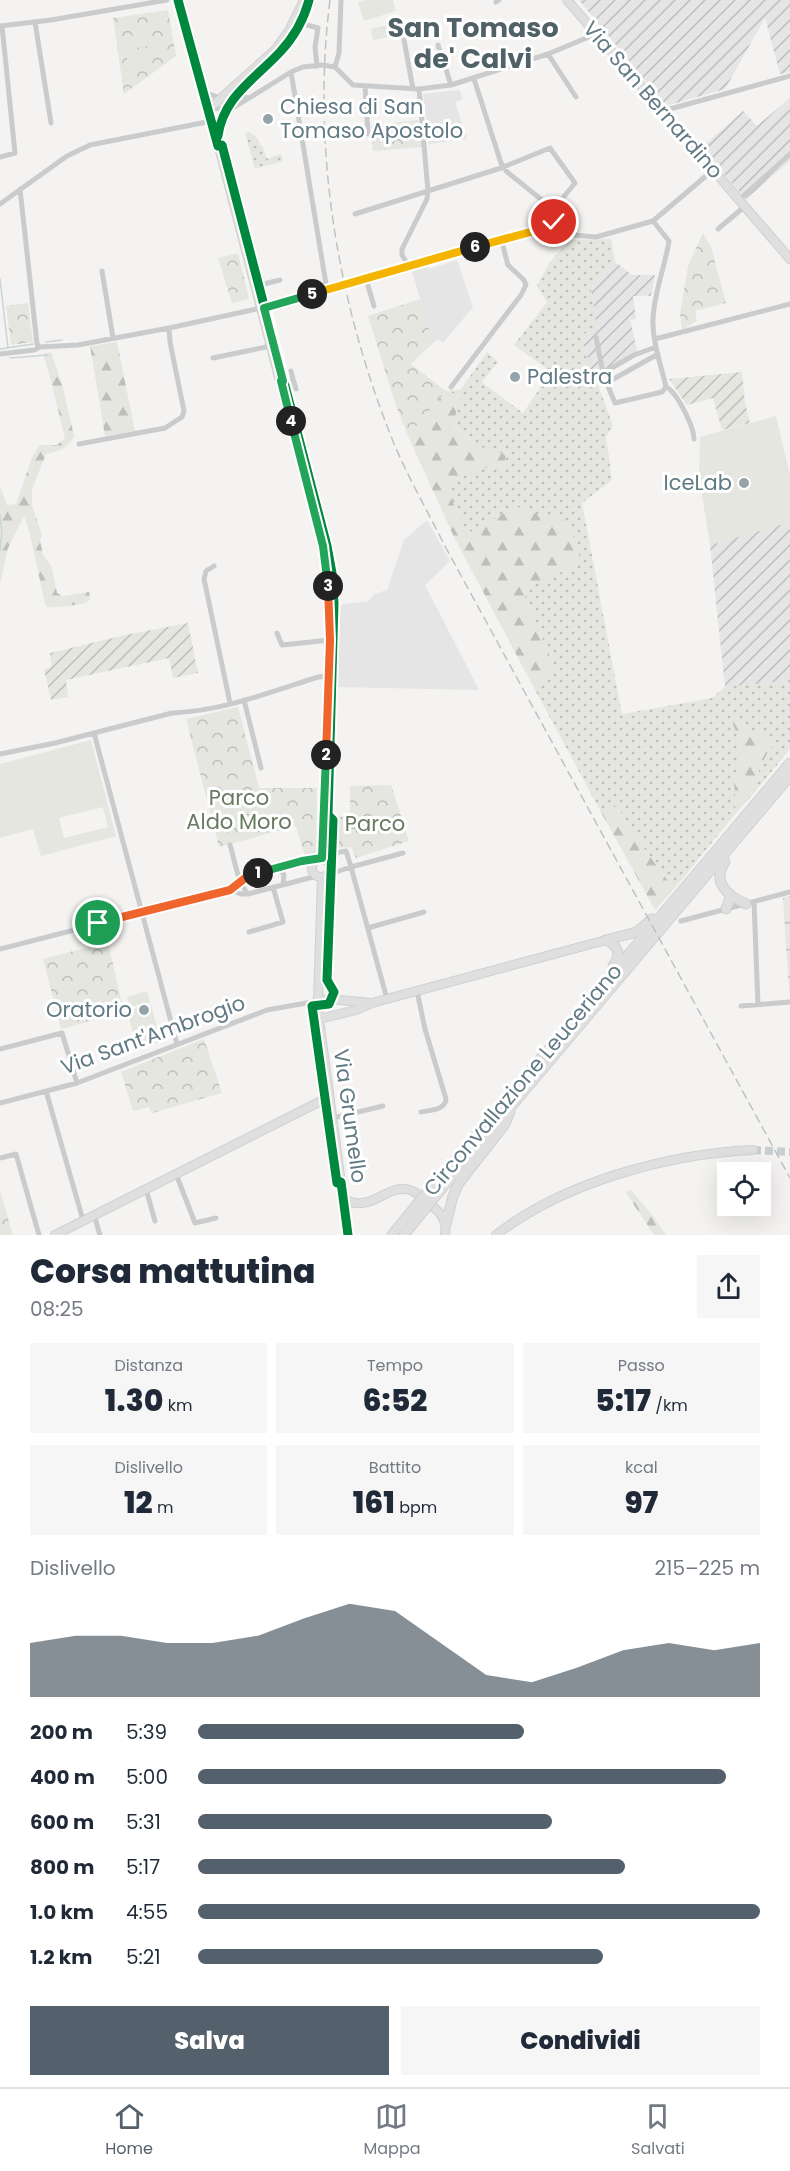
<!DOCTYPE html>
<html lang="it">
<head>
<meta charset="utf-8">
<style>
	:root { --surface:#fff; --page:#f6f6f7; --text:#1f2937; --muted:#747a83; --line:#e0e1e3; --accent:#54606b }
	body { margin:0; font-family:Poppins,sans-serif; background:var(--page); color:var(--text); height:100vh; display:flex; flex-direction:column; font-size:22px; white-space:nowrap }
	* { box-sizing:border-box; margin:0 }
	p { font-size:20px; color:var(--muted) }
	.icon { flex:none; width:33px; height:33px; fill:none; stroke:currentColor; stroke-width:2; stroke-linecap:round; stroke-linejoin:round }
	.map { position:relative; height:1235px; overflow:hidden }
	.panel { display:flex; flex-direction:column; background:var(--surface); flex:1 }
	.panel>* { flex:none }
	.fabs { position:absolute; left:717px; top:1162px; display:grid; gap:12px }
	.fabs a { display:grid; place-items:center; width:54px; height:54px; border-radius:0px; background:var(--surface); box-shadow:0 6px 24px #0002; font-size:30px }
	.pin { position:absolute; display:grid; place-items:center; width:51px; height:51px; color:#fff; margin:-26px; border:3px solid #fff; border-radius:50%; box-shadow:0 2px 6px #0007 }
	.km { position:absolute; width:30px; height:30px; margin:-15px; border-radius:50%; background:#222; color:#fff; font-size:16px; line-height:30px; text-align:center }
	.round { display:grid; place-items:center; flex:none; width:63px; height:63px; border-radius:0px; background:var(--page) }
	.overview { display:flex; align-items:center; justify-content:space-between; height:102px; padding:0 30px }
	h1 { font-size:33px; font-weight:800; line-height:45px }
	.stats { display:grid; grid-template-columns:repeat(3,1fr); gap:9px; height:102px; padding:6px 30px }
	.stats div { display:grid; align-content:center; border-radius:0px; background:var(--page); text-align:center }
	.stats b { font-size:30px; font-weight:800 }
	.stats small { font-size:16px; font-weight:400 }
	.stats p { font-size:16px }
	.chart { height:168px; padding:12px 30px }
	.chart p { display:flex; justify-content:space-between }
	.chart svg { width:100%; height:108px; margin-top:6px; fill:var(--accent); opacity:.7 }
	.button { display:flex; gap:12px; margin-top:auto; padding:12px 30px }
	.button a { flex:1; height:69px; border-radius:0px; background:var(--accent); color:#fff; font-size:24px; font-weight:800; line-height:69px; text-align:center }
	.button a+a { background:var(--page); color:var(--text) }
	ul { padding:0 30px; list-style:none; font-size:20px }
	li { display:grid; grid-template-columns:96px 72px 1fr; align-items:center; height:45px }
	li i { height:15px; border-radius:8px; background:var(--accent) }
	.dock { display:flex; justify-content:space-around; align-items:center; height:84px; border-top:2px solid var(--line); background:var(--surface); font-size:16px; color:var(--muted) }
	.dock a { display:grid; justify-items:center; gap:3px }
	.dock .on { color:var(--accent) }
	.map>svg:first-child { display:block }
	.built { fill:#e4e5e4 }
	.industrial { fill:url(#industrial-furrows) }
	.grass { fill:url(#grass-dots) }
	.forest { fill:url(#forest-firs) }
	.park { fill:url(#park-crowns) }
	.garden { fill:url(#garden-furrows) }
	.pitch { fill:#e4e6df; fill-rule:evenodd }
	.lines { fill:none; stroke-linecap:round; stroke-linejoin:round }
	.stream { stroke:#c9d5d6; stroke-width:1.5 }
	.primary-tunnel { stroke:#c8cfd0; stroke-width:8; stroke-dasharray:8 4; stroke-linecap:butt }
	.secondary-casing { stroke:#cfd0d0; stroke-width:10 }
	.primary-casing { stroke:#cfd1d0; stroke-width:10 }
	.highway-casing { stroke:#d0d1d0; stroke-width:11 }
	.street { stroke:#cacbcc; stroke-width:5 }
	.secondary { stroke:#dfdfdf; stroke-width:8 }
	.primary { stroke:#dfdfdf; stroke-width:8 }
	.highway { stroke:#dfdfdf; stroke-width:9 }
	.rail { stroke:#bfc2c2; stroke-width:1.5; stroke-dasharray:9 4.5; stroke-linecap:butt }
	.highway-bridge-casing { stroke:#d0d1d0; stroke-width:11; stroke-linecap:butt }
	.highway-bridge { stroke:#dfdfdf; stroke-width:9 }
	.cycleway-casing { stroke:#fff; stroke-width:13 }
	.cycleway { stroke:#00873e; stroke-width:9 }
	.split-1-casing { stroke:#fff; stroke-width:12 }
	.split-2-casing { stroke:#fff; stroke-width:12 }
	.split-3-casing { stroke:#fff; stroke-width:12 }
	.split-4-casing { stroke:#fff; stroke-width:12 }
	.split-5-casing { stroke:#fff; stroke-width:12 }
	.split-6-casing { stroke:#fff; stroke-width:12 }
	.split-7-casing { stroke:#fff; stroke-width:12 }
	.split-1 { stroke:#f0652b; stroke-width:8 }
	.split-2 { stroke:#22a559; stroke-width:8 }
	.split-3 { stroke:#f0652b; stroke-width:8 }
	.split-4 { stroke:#22a559; stroke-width:8 }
	.split-5 { stroke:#22a559; stroke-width:8 }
	.split-6 { stroke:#f5b400; stroke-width:8 }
	.split-7 { stroke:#f5b400; stroke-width:8 }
	.poi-dot { fill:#94a4aa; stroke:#fff; stroke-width:2 }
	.labels { text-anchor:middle; stroke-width:6; stroke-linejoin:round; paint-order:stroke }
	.street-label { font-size:21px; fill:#617a84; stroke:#fff }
	.poi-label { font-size:21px; fill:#617a84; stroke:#fff; text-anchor:start }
	.park-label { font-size:21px; fill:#6a7a61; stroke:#fff }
	.district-label { font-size:27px; font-weight:bold; fill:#506168; stroke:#fff }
</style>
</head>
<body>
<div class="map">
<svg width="790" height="1235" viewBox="0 0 790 1235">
	<defs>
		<pattern id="industrial-furrows" width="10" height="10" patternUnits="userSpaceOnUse" patternTransform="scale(1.5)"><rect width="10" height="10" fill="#e4e5e4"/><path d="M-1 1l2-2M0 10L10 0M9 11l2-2" fill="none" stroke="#bcbfbe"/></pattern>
		<pattern id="grass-dots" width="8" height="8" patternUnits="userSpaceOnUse" patternTransform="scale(1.5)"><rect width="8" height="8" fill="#e4e6df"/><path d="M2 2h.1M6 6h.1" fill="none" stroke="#bcbfba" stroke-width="1.8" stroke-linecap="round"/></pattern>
		<pattern id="forest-firs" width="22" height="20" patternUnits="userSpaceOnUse" patternTransform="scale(1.5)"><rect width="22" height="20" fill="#e4e6df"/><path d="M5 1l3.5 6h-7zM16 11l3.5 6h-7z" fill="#bcbfba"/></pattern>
		<pattern id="park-crowns" width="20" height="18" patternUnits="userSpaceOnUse" patternTransform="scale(1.5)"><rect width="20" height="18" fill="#e4e6df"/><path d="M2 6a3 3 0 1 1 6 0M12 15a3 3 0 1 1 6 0" fill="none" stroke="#bcbfba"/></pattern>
		<pattern id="garden-furrows" width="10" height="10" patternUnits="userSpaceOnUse" patternTransform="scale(1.5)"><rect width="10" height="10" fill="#e4e6df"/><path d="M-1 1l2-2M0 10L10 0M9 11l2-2" fill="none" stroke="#bcbfba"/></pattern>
	</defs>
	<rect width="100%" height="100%" fill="#f4f3f1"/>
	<path class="built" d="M459 90 463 99 455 102 467 139 429 144 423 94Z
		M457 260 473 307 443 343 438 339 433 343 412 271 428 265 429 269Z
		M427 520 450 561 425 585 479 690 335 687 337 605 369 601 374 594 387 590 404 540Z"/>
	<path class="industrial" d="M579 0H790V72L780 74 765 18 725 89 666 106Z
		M790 98V161L746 199 701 148 743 111 757 126Z
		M615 262 632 275H655L651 296H633L636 319 630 320 638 355 592 382 583 333 596 327 591 289Z
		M790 522V681L725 687 710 545Z"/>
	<path class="grass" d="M250 132 258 139 260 145H262L267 159 281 154 283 161 255 169 245 133Z
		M611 239 615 262 591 289 597 328 583 334 592 381 596 379 613 426 606 437 612 480 582 503 622 714 712 698 725 687 790 681V749L756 791 759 768 777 738 748 731 728 708 737 735 741 758 734 780 736 813 674 889 634 835 617 806 608 813 601 812 534 688 553 666 522 590 576 565 562 515H538L513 507 474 532 465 531 453 502 451 483 474 470 504 466 506 455 474 445 453 424 460 398 458 395 446 391 461 389 487 352 498 362 482 382 523 413 551 372 514 345 547 302 537 286 549 263 570 240Z"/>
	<path class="forest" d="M117 342 135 431 105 436 90 346Z
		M51 352 62 384 74 436C69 448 58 452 46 454L32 489V506L42 534 40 541 43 554 52 568 57 593 62 596 89 592C90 596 91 599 87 602 83 605 52 608 47 607L45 604 30 534 24 516 8 548 0 584V487L7 505 16 504 33 455 40 445H57L65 438C58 410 52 381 43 354Z
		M446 391 458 395 460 398 453 425 474 445 506 455 504 466 474 470 451 483 453 502 465 531 474 532 513 507 528 508 538 515H562L580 549 577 565 522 590 554 666 534 688 454 537 408 436Z
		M727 706 748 731 777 737 759 768 756 791 736 813 734 780 741 758 737 735Z
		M617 805 634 835 674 889 655 910 601 812 608 813Z
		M630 1189 654 1217 666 1235H654L626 1193Z"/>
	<path class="park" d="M168 10 176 56 124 94 113 18Z
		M418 120 422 147 373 151 371 125Z
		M703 233 711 247 726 303 695 311 697 321 682 330 680 314 688 266Z
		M238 253 249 299 232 303 218 258Z
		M420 299 433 343 411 364 446 391 408 436 394 400 368 316Z
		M28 303 33 342 11 345 6 306Z
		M238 707 259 788H317L316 853 305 856 296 826 219 847 186 719Z
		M391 785 409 841 356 858 351 847 333 848 335 817 350 816V786Z
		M790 896V991L789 992 783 898Z
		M108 942 124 1012 61 1029 43 959Z
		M204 1039 222 1093 152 1113 149 1107 133 1111 121 1072Z
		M0 1191 13 1235H0Z"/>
	<path class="garden" d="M742 372 745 403 750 423 722 430 713 398 687 405 669 379Z
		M188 623 198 673 173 678 169 658 66 680 68 697 51 700 44 669 51 667 50 653 125 635Z"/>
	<path class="pitch" d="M365 0H393L396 11 364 21 358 2Z
		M397 23 399 35 373 40 371 29Z
		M147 33 149 46 126 49 124 37Z
		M149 48 151 60 128 64 126 52Z
		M776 416 790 475V522L710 545 699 476 700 437Z
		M91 740 116 836 41 856 33 829 0 838V764ZM103 807 108 827 64 838 59 818Z
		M147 991 150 1002 130 1007 127 997Z
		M151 1005 161 1042 137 1048 127 1011Z"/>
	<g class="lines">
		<path class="stream" d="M0 279 8 348
			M46 342 62 340
			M0 349 33 344
			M10 358 48 355
			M0 515 2 532 0 551"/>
		<path class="primary-tunnel" d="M753 1150 790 1152"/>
		<g class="secondary-casing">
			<path id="secondary" d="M304 0 289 31 275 50 209 109 323 546 330 604V637L322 858
				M567 0 790 259
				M218 138C223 96 253 81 279 53 293 38 304 19 309 0
				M312 868a9 9 0 1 1 18 0a9 9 0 1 1-18 0Z
				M318 1001 322 877
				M55 1235 329 1097"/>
		</g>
		<g class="primary-casing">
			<path id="primary" d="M319 1019 356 1010 372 1003 606 940
				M343 1199C373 1214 386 1183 410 1190 419 1193 426 1201 433 1207 443 1215 447 1222 445 1235
				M348 1235 319 1019 318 1001 330 999 371 1003
				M496 1235C564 1182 668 1154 753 1150"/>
		</g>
		<g class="highway-casing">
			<path id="highway" d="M725 862C711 882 728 896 746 904
				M726 909 731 896
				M606 940 637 932 652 919
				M606 940C619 946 621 955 613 966
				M427 1193 790 763
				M434 1198 790 776
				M446 1224 453 1196 459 1183 505 1124 510 1112
				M392 1235 418 1203
				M404 1235 425 1209"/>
		</g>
		<path class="street" d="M178 0 209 109 233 108 291 72 303 67 322 65 335 67 353 85 419 89 451 85 548 54 596 34
			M496 2 499 0
			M400 18 413 89
			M35 22 51 123
			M307 25 318 28 315 47 317 66
			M0 26 51 20 167 0
			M438 45 451 85
			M548 54 576 97
			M335 67 339 53 341 0
			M474 79 501 163 507 172 552 208 556 225
			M365 86 368 134
			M203 92 218 97 236 94 248 98
			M664 113 670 109 790 76
			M0 157 15 153 2 26
			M20 189 37 344 40 347
			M739 200 790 154
			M0 204 67 156 90 145 222 119
			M355 214 428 191 419 89
			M653 221 669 241C665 267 654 292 653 319 652 341 661 365 666 387 677 392 694 427 694 439
			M556 225 573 235 596 237 653 221 713 170
			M718 229 744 207
			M408 265 402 255V249L427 199 428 191 501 168 550 148 575 183 553 210
			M102 271 113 338
			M366 279 374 306
			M256 286 280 280
			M327 290 401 269 408 265 556 225
			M596 337 603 373 634 355 656 347
			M655 339 790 304
			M0 354 34 350 40 347 78 345 169 328 261 308 327 290 291 72
			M658 354 610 381 608 386 615 403 662 392 666 387
			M213 358 271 346
			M293 379 296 389
			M281 381 293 379 291 371
			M451 387 521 295 526 285 524 280 508 265 501 239
			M79 444 165 428 182 417 184 411 170 342 169 328
			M214 566 206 571 204 579 230 703
			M277 633 282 645 330 640
			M244 700 261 768
			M94 733 177 1044
			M0 754 55 743 172 713C222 711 271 692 318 677L329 676
			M230 845C235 861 237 881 248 894
			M325 859 330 854 346 851 351 867 327 875
			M279 868 284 875 283 885
			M230 890 241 894H248L317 876
			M754 902 758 1005
			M681 921 790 892
			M368 928 424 912
			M249 932 283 922 273 887
			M0 949 230 890 249 875 301 861 317 860
			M417 991 425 1029 446 1099C445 1110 431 1110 421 1112
			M387 999 351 867 403 853
			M741 1006 790 1002
			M0 1049 62 1033 77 1083
			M46 1091 83 1220
			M0 1103 77 1083 267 1010 318 1001
			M333 1118 383 1106
			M0 1158 16 1154 39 1235
			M176 1174 195 1223 216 1218
			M146 1189 155 1221
			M94 1215 100 1235"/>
		<use href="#secondary" class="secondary"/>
		<use href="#primary" class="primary"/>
		<use href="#highway" class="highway"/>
		<path class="rail" d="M330 0C311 150 338 307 395 446 410 481 429 514 446 548L790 1178"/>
		<g class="highway-bridge-casing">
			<path id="highway-bridge" d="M418 1203 427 1193
				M425 1209 434 1198"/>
		</g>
		<use href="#highway-bridge" class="highway-bridge"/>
		<g class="cycleway-casing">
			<path id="cycleway" d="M178 0 218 146 222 145 327 546 332 573 334 603 328 815 333 820 327 980 334 992 329 1004 312 1006 337 1183 341 1182 348 1235
				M218 136C223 97 255 79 280 52 293 38 304 19 309 0"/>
		</g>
		<use href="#cycleway" class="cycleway"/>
	</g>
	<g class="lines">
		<g class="split-1-casing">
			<path id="split-1" d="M98 923 230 890 249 875 258 873"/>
		</g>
		<g class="split-2-casing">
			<path id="split-2" d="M258 873 302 861 322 858 326 755"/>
		</g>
		<g class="split-3-casing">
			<path id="split-3" d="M326 755 330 640 328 586"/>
		</g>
		<g class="split-4-casing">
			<path id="split-4" d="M291 421 323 546 328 586"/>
		</g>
		<g class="split-5-casing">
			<path id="split-5" d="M291 421 281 381H283L264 308 312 294"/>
		</g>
		<g class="split-6-casing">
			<path id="split-6" d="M312 294 475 247"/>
		</g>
		<g class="split-7-casing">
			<path id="split-7" d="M475 247 556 225 554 222"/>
		</g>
		<use href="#split-1" class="split-1"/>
		<use href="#split-2" class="split-2"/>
		<use href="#split-3" class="split-3"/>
		<use href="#split-4" class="split-4"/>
		<use href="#split-5" class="split-5"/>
		<use href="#split-6" class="split-6"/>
		<use href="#split-7" class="split-7"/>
	</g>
	<g class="poi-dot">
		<circle cx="268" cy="119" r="6"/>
		<circle cx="515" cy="377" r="6"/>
		<circle cx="744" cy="483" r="6"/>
		<circle cx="144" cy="1010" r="6"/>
	</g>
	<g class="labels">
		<g class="street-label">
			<text transform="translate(653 100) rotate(49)" y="7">Via San Bernardino</text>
			<text transform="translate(153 1035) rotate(-20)" y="7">Via Sant'Ambrogio</text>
			<text transform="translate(523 1080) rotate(-50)" y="7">Circonvallazione Leuceriano</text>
			<text transform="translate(350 1116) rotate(82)" y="7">Via Grumello</text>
		</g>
		<g class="poi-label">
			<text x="280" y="114">Chiesa di San<tspan x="280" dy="24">Tomaso Apostolo</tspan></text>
			<text x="527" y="384">Palestra</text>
			<text x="732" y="490" text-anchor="end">IceLab</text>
			<text x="132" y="1017" text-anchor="end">Oratorio</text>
		</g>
		<g class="park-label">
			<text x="239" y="805">Parco<tspan x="239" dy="24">Aldo Moro</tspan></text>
			<text x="375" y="831">Parco</text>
		</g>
		<g class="district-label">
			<text x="473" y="37">San Tomaso<tspan x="473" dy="31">de' Calvi</tspan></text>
		</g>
	</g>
</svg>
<div class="fabs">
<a><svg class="icon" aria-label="locate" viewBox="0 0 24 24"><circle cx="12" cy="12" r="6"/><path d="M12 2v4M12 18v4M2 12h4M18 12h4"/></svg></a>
</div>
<div class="pin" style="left:98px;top:923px;background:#1e9e55"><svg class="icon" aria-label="arrive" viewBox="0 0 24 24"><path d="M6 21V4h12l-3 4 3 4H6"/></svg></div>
<div class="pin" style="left:554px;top:222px;background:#d93025"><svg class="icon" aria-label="check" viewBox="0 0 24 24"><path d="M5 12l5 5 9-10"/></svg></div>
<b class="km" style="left:258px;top:873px">1</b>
<b class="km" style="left:326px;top:755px">2</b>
<b class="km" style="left:328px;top:586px">3</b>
<b class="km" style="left:291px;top:421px">4</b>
<b class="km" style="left:312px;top:294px">5</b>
<b class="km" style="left:475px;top:247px">6</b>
</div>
<section class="panel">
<div class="overview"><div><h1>Corsa mattutina</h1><p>08:25</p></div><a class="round"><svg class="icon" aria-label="share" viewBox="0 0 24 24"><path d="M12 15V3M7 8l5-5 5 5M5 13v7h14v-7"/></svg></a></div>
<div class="stats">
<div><p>Distanza</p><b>1.30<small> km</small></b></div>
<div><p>Tempo</p><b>6:52</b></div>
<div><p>Passo</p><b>5:17<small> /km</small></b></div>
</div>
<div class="stats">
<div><p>Dislivello</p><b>12<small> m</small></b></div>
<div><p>Battito</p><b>161<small> bpm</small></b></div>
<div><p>kcal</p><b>97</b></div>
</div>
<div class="chart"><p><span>Dislivello</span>215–225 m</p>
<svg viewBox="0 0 160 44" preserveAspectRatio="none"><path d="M0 44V22L10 19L20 19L30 22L40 22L50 19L60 12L70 6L80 9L90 22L100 35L110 38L120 32L130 25L140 22L150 25L160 22V44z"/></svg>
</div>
<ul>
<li><b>200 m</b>5:39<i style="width:58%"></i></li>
<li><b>400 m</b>5:00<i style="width:94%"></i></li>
<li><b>600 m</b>5:31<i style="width:63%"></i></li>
<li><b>800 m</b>5:17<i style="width:76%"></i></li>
<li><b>1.0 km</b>4:55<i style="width:100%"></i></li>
<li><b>1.2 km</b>5:21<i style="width:72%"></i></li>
</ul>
<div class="button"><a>Salva</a><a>Condividi</a></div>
</section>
<nav class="dock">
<a class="on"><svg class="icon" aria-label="home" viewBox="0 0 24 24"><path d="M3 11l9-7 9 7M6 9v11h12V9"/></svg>Home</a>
<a><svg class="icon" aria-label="map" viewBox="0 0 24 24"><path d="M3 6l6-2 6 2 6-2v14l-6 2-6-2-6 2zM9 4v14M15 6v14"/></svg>Mappa</a>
<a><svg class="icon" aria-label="saved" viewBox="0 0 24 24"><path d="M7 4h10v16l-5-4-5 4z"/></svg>Salvati</a>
</nav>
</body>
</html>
